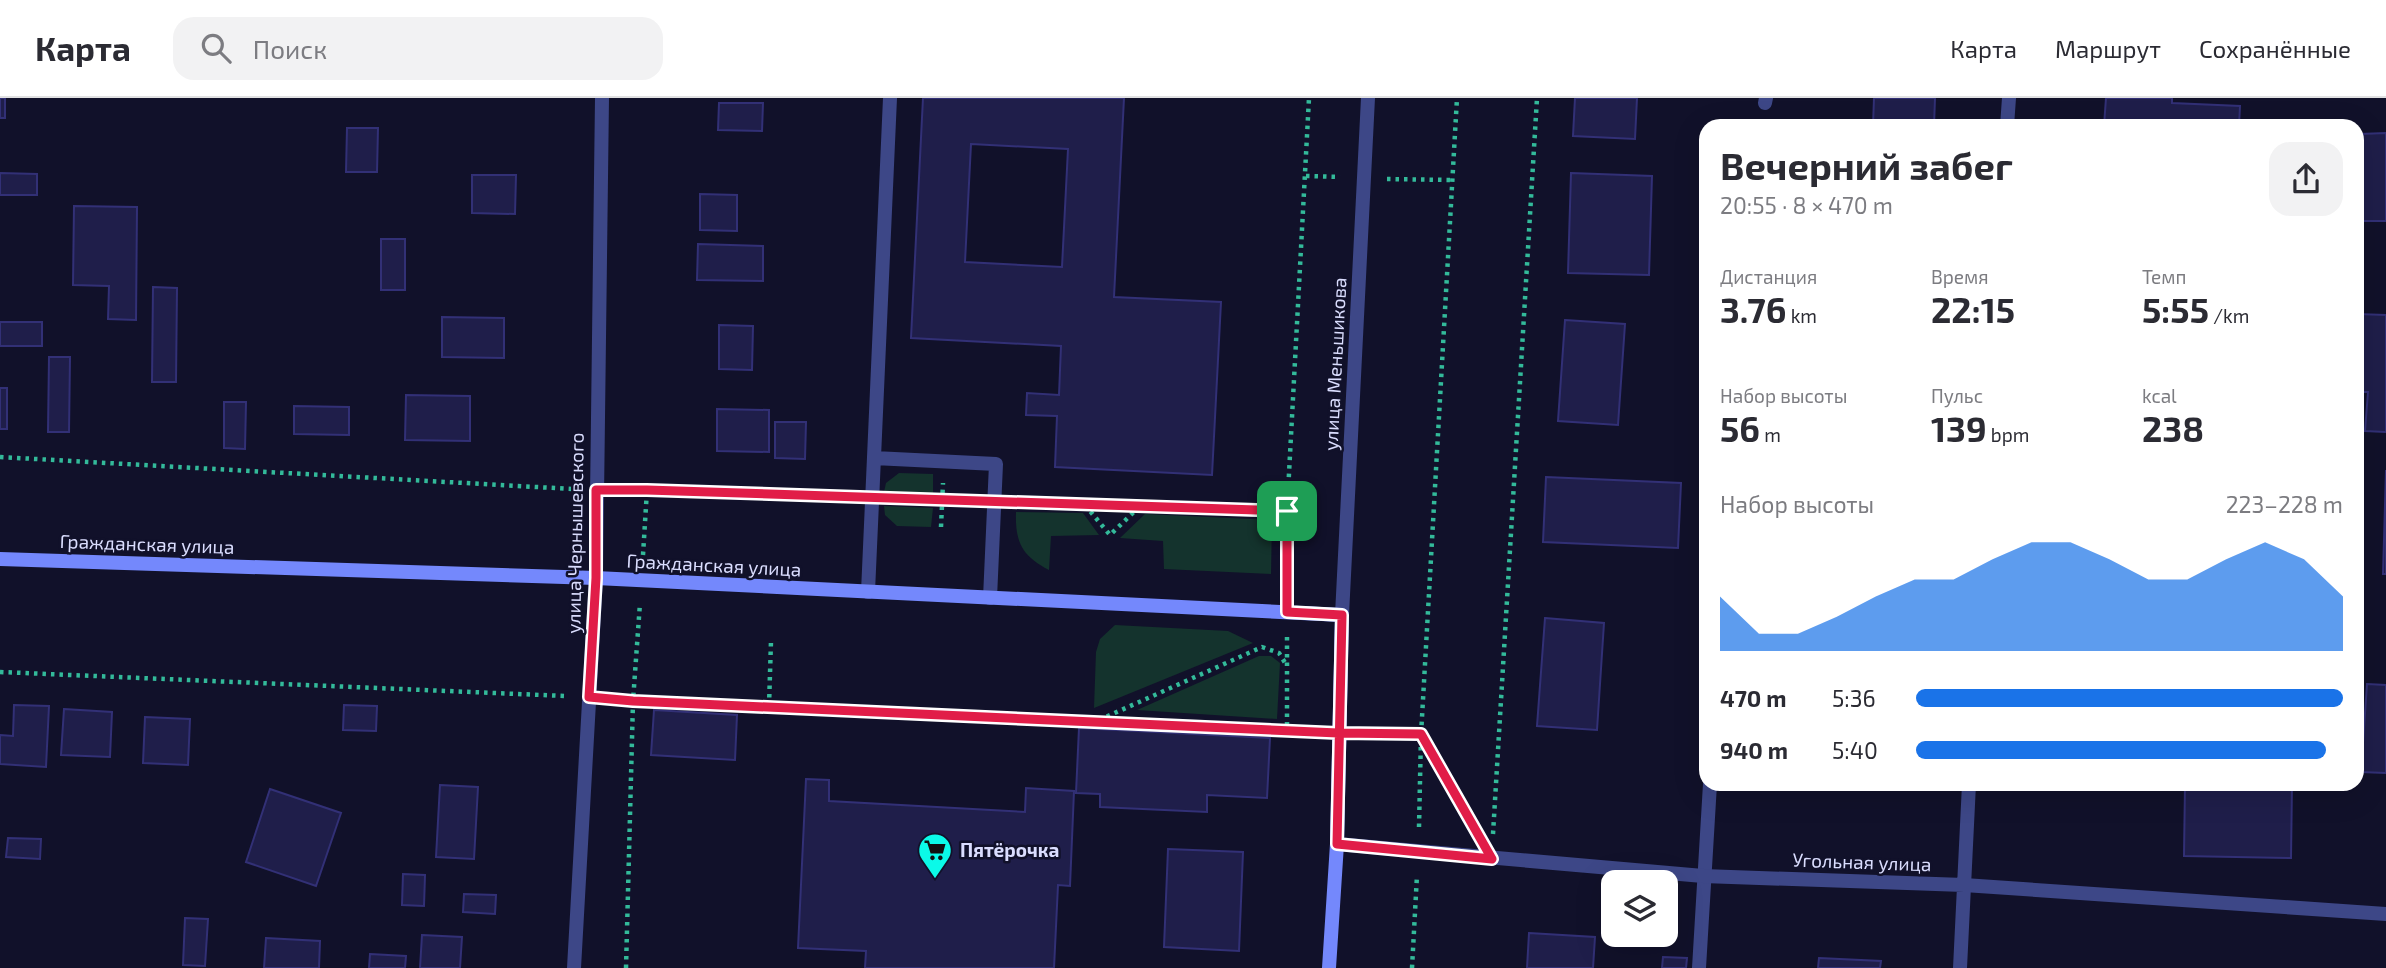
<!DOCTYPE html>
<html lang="ru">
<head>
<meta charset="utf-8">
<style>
	:root { --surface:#fff; --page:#f2f2f3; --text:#2b2b33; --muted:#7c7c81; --line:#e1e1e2; --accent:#1a73e8 }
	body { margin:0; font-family:"Exo 2",sans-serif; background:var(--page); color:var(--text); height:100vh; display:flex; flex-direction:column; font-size:26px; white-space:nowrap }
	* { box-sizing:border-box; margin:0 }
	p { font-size:23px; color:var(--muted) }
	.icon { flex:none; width:38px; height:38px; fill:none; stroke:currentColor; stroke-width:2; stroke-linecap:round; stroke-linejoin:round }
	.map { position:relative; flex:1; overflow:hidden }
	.panel { position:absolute; left:1699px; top:21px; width:665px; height:672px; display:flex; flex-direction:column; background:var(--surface); border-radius:21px; box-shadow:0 7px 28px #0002 }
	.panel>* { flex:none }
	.tools { position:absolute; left:1601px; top:772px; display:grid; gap:14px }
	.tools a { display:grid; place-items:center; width:77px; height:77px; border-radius:14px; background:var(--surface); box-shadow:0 7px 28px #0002; font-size:35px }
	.pin { position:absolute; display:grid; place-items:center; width:60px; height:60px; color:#fff; margin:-30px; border-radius:14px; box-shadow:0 4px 10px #0006 }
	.round { display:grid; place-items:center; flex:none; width:74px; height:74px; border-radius:21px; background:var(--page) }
	.summary { display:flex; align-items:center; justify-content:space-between; height:119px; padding:0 21px }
	h1 { font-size:38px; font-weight:700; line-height:52px }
	.figures { display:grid; grid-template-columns:repeat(3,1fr); gap:10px; height:119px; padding:7px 21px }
	.figures div { display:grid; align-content:center }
	.figures b { font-size:35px; font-weight:700 }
	.figures small { font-size:19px; font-weight:400 }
	.figures p { font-size:19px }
	.chart { height:196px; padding:14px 21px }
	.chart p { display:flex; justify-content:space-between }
	.chart svg { width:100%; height:126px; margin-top:7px; fill:var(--accent); opacity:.7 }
	ul { padding:0 21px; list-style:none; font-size:23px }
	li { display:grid; grid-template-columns:112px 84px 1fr; align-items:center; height:52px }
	li i { height:18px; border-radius:9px; background:var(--accent) }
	header { display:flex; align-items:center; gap:42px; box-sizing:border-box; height:98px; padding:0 35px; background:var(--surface); border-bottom:2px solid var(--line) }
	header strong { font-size:33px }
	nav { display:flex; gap:38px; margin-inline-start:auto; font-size:24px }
	.search { width:490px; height:63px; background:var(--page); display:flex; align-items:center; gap:18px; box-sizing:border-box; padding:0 24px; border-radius:21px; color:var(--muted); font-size:26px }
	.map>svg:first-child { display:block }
	.green { fill:#14332d }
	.building { fill:#1f1e4a; stroke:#323076; stroke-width:2; fill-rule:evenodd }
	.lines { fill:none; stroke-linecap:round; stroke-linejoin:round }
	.path { stroke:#33ba9a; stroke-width:4.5; stroke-dasharray:3.5 5; stroke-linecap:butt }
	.lane { stroke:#3d4787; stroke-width:14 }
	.street { stroke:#3d4787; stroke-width:14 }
	.secondary { stroke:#7488fc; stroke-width:14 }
	.route-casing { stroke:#fff; stroke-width:14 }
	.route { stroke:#e11d48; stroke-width:9 }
	.labels { text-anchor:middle; stroke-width:5; stroke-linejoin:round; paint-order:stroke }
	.street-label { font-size:19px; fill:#daddfe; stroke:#11112a }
	.poi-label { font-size:19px; font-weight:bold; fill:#daddfe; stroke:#11112a; text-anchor:start }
</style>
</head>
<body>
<header>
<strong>Карта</strong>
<div class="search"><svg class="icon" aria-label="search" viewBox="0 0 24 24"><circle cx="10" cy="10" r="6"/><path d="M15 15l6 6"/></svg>Поиск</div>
<nav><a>Карта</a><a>Маршрут</a><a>Сохранённые</a></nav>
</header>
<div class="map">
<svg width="2386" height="870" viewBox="0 0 2386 870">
	<rect width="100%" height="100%" fill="#11112a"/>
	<path class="green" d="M899 375 933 376V396L884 394 886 385Z
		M884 408 933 410 931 429 897 428 885 417Z
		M1016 414 1083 415 1099 437 1051 438 1049 472C1022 458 1015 444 1016 414Z
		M1145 416 1272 422 1271 476 1164 471 1163 443 1120 440Z
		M1115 527 1228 533 1253 545 1094 610 1096 554 1100 541Z
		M1259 558H1271L1280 565 1277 621 1137 612Z"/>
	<path class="building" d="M0 0H5V20H0Z
		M923 0H1124L1114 199 1221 204 1212 377 1055 369 1057 318 1026 317 1027 295 1059 297 1061 248 911 240ZM971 46 1068 51 1062 169 965 164Z
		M1575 0H1637L1635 41 1573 38Z
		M1874 0H1935L1934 28H1873Z
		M2106 0H2172V5L2240 8 2239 28H2104Z
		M719 5H763L762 33 718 32Z
		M347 30H378L377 74H346Z
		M2386 35V123H2361L2360 36Z
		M0 75 37 76V97H0Z
		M1571 75 1652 78 1649 177 1568 175Z
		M472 77H516L515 116 472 115Z
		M700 96 737 97V133L700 132Z
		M74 108 137 109 136 222 108 221 109 188 73 187Z
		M381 141H405V192H381Z
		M698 146 763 148V183L697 182Z
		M153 189 177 190 176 284H152Z
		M2357 216 2386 217V334L2365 333 2368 294H2357Z
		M442 219 504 220V260L442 259Z
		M1565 222 1625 226 1618 327 1558 323Z
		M0 224H42V248H0Z
		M719 227 753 228 752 272 719 271Z
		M49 259H70L69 334H48Z
		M0 290H7V331H0Z
		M406 297 470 298V343L405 342Z
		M224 304H246L245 351 224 350Z
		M294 308 349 309V337L294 336Z
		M717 311 769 312V354L717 353Z
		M775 324H806L805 361 775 360Z
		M2386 372V476H2383Z
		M1546 379 1681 385 1678 450 1543 444Z
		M1545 520 1604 525 1597 632 1537 628Z
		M2367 586 2386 587V675L2361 674Z
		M14 607 49 608 46 669 0 666V637L13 638Z
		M344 607 377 608 376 633 343 632Z
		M64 611 112 614 110 659 61 657Z
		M654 612 737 617 735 662 651 657Z
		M145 619 190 621 188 667 143 665Z
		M1079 630 1270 640 1267 700 1207 697V714L1100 709V696L1076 695Z
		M806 681 829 682V703L1025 714 1026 690 1074 693 1070 788 1058 787 1054 870H865L866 853 798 850Z
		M2185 686H2292L2291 760 2184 758Z
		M440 687 478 689 474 761 436 759Z
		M270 691 341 715 316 788 246 764Z
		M8 740 41 741 40 761 6 759Z
		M1168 751 1243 754 1239 853 1164 849Z
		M403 776 425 777 424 808 402 807Z
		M464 796 496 797 495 816 463 814Z
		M185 820 208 821 205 868 183 867Z
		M1529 835 1595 839 1593 870H1527Z
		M422 837 462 839 460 870H420Z
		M266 840 320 843 319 870H264Z
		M370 856 406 858 405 870H369Z
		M1663 859 1687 860 1686 870H1662Z
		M1819 860 1881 863 1880 870H1818Z"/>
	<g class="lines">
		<path class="path" d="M1306 78 1340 79
			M1387 81 1452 82
			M0 359 572 391
			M619 392 849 400
			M896 401 971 404
			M1018 405 1287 413V492
			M1085 407 1110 437 1139 409
			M1287 413 1309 0
			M941 429 943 385
			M643 457 647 392
			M1287 539V632
			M0 574 565 598
			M612 601 1317 633
			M769 608 771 543
			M1099 622 1262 549 1279 555 1287 568
			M1364 635 1421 637 1477 734
			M1419 729 1421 637 1457 0
			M1493 736 1537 0
			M626 870 633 603 640 505
			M1412 870 1417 777"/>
		<path class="lane" d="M1765 5 1766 0
			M874 360 996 366 990 500
			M868 494 890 0
			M1699 870 1710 686"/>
		<path class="street" d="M2007 28 2009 0
			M1342 517 1368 0
			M1337 746 1703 778 1964 787 2386 816
			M574 870 596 480 602 0
			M1960 870 1969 686"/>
		<path class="secondary" d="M0 461 596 480 1342 517 1337 746 1329 870"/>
	</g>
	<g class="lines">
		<g class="route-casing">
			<path id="route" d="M1287 413 647 392H596V480L589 599 633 603 1338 635 1421 636 1492 761 1337 746 1342 517 1287 514V413"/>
		</g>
		<use href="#route" class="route"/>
	</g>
	<defs>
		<g id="supermarket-pin" transform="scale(1.75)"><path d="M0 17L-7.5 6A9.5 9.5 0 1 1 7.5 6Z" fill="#0bfae8" stroke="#11112a"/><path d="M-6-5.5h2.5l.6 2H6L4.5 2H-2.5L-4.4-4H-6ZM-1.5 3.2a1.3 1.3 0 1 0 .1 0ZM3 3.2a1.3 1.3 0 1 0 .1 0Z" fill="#111"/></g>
	</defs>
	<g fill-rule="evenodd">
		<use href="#supermarket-pin" x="935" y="752"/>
	</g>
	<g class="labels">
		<g class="street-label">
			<text transform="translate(1335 266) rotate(-87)" y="7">улица Меньшикова</text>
			<text transform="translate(575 435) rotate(-89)" y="7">улица Чернышевского</text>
			<text transform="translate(147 446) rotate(2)" y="7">Гражданская улица</text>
			<text transform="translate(714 467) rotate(3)" y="7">Гражданская улица</text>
			<text transform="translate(1862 764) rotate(2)" y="7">Угольная улица</text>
		</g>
		<g class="poi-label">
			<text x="960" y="759">Пятёрочка</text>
		</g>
	</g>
</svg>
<div class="tools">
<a><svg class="icon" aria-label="layers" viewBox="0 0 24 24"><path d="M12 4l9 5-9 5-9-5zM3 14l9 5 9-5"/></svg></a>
</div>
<div class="pin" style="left:1287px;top:413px;background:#1e9e55"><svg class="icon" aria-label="arrive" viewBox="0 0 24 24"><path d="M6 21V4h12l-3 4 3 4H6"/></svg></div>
<section class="panel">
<div class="summary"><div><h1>Вечерний забег</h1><p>20:55 · 8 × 470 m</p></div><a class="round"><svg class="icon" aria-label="share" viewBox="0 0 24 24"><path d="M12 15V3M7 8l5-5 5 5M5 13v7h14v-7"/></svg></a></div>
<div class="figures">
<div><p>Дистанция</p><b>3.76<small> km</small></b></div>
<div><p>Время</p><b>22:15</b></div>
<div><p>Темп</p><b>5:55<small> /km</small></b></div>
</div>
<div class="figures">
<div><p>Набор высоты</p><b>56<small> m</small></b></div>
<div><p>Пульс</p><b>139<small> bpm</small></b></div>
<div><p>kcal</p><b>238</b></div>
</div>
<div class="chart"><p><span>Набор высоты</span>223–228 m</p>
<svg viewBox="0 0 160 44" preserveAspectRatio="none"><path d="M0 44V25L10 38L20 38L30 32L40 25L50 19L60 19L70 12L80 6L90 6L100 12L110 19L120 19L130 12L140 6L150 12L160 25V44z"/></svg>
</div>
<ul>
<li><b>470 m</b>5:36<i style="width:100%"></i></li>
<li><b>940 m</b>5:40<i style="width:96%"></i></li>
</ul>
</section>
</div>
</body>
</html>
